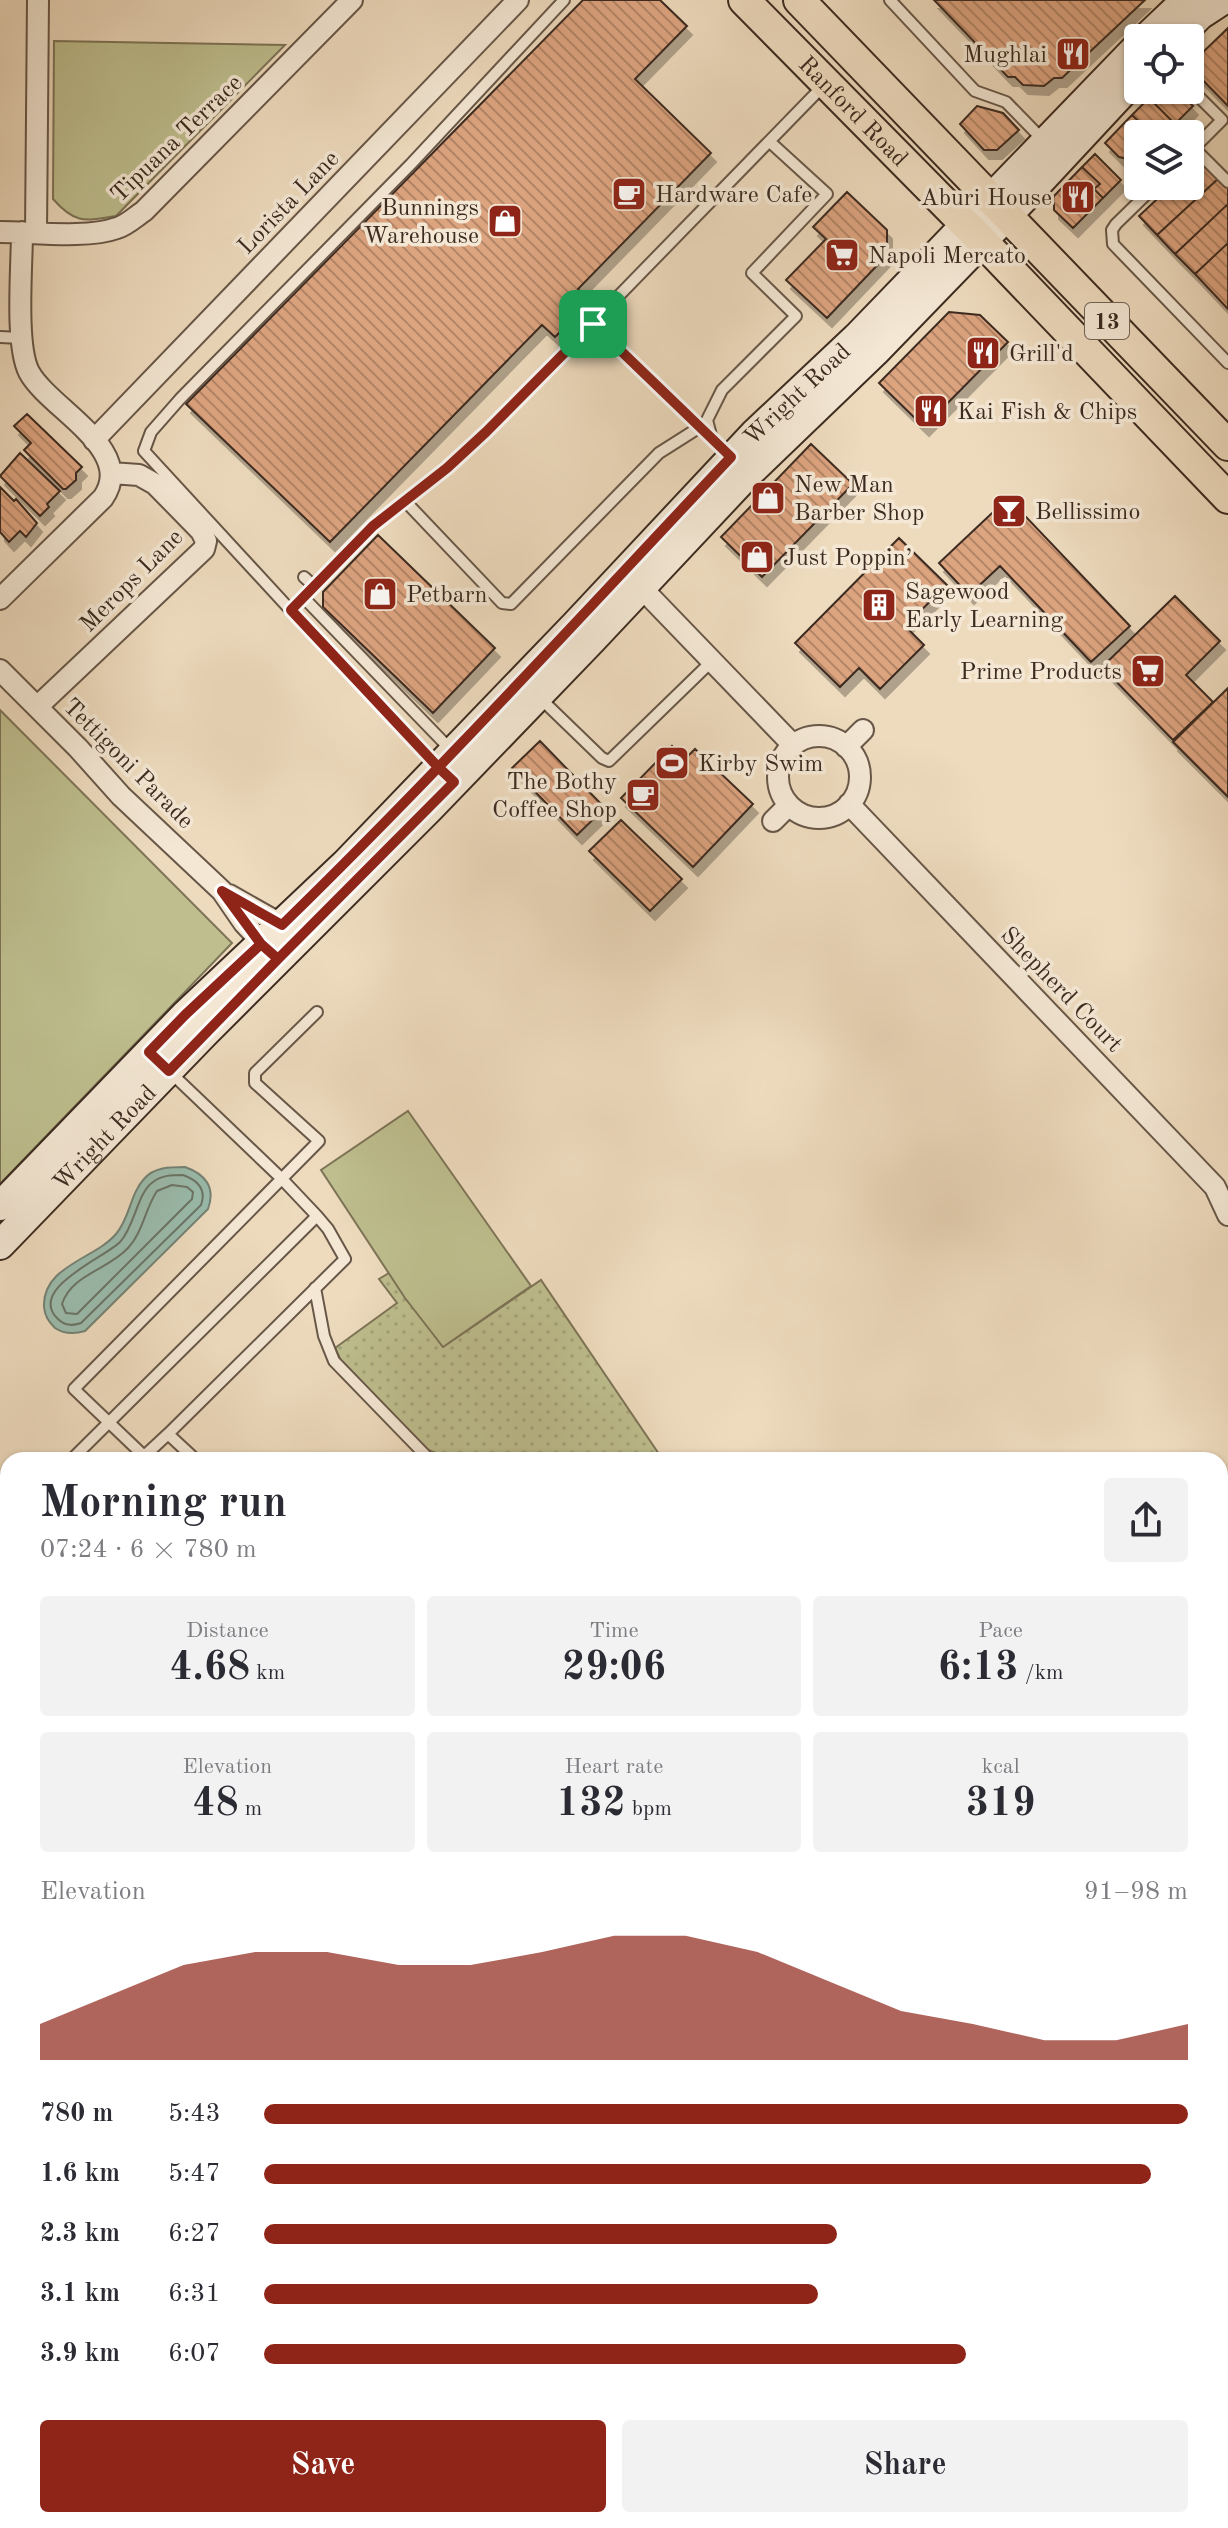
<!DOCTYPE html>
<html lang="en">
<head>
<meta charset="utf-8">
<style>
	:root { --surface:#fff; --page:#f2f2f3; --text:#2b2b33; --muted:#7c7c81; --accent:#8f2418 }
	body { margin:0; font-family:"Old Standard TT",serif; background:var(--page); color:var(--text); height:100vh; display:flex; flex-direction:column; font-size:30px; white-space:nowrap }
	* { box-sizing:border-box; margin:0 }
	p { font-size:26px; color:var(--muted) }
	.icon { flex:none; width:44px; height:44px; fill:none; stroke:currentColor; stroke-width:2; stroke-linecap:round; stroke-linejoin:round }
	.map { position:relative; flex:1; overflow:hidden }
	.panel { position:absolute; left:0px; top:1452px; width:1228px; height:1076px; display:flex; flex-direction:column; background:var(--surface); border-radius:24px 24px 0 0; box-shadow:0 2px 6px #0004 }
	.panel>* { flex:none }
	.fabs { position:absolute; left:1124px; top:24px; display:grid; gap:16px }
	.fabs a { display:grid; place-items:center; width:80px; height:80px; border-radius:8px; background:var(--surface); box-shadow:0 2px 6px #0004; font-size:40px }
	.pin { position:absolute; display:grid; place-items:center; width:68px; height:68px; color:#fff; margin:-34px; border-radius:16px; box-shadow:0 4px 12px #0006 }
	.round { display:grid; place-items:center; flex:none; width:84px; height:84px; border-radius:8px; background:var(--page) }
	.overview { display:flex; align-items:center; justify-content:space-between; height:136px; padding:0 40px }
	h1 { font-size:44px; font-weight:600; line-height:60px }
	.figures { display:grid; grid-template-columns:repeat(3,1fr); gap:12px; height:136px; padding:8px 40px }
	.figures div { display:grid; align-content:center; border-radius:8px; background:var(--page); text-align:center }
	.figures b { font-size:40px; font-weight:600 }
	.figures small { font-size:22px; font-weight:400 }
	.figures p { font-size:22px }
	.chart { height:224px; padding:16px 40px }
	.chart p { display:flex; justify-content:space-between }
	.chart svg { width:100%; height:144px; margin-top:8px; fill:var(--accent); opacity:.7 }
	.button { display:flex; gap:16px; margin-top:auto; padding:16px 40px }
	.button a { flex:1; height:92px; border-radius:8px; background:var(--accent); color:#fff; font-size:32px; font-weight:600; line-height:92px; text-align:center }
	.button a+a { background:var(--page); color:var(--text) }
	ul { padding:0 40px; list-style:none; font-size:26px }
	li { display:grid; grid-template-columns:128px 96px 1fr; align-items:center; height:60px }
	li i { height:20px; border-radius:10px; background:var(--accent) }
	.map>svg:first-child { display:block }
	.grass { fill:url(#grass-dots); stroke:#7d7457; stroke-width:2 }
	.green { fill:#bebe8e; stroke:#7d7457; stroke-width:2 }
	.water { fill:#9abcad; stroke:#748275; stroke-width:2 }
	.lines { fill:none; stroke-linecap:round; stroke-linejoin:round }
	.shore { stroke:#6b7466; stroke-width:2 }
	.building { fill:url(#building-back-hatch); stroke:#3c2b20; stroke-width:2; filter:url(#shadow) }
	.lane-casing { stroke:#685748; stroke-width:14 }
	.street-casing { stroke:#685748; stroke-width:24 }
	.secondary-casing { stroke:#3c2b20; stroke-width:32 }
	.primary-casing { stroke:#3c2b20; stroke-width:34 }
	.lane { stroke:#f4e8d5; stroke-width:10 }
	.street { stroke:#f4e8d5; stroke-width:20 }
	.secondary { stroke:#f4e8d5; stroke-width:28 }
	.primary { stroke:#eedbbe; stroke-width:30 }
	.route-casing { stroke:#fff; stroke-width:16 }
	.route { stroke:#8f2418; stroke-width:10 }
	.labels { text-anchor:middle; stroke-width:7; stroke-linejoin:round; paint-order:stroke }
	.shield { fill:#f4e8d5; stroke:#736456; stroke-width:2 }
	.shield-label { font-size:22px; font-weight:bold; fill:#3c2b20 }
	.poi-label { font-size:24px; fill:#3c2b20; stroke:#f4e8d5; text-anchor:start }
	.street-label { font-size:24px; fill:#3c2b20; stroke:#f4e8d5 }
</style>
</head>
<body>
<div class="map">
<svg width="1228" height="2528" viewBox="0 0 1228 2528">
	<defs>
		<pattern id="grass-dots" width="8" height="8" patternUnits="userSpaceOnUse" patternTransform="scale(2)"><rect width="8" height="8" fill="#bebe8e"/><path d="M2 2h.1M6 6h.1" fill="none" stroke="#a4a37a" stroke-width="1.8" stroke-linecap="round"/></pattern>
		<pattern id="building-back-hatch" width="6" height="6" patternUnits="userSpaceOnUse" patternTransform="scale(2)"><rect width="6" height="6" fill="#dda480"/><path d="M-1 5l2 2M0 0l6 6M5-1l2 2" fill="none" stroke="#b48668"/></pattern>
		<filter id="shadow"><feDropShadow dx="5" dy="9" stdDeviation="0" flood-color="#0004"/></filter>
	</defs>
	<rect width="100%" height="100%" fill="#eedbbe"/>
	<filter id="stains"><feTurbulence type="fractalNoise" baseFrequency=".0025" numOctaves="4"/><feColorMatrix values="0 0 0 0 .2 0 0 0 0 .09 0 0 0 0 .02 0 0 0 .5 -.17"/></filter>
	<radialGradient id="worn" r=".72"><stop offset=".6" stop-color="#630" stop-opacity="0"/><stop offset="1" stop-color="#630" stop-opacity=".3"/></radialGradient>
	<path class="grass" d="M389 1273 443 1347 541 1280 663 1460H539L531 1453 522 1460H503L483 1453H436L428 1450 345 1369 335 1348 397 1303 379 1279Z
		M0 1620H8V1815H0Z"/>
	<path class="green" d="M54 41 285 45 116 216C84 221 75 224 53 199Z
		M0 710 232 943 0 1184Z
		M408 1111 531 1286 443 1347 405 1298 321 1170Z"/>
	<path class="water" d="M185 1167C205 1174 216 1187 208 1209L85 1331C75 1334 64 1334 55 1328 48 1321 45 1316 44 1307 42 1266 95 1259 116 1234 130 1218 130 1194 144 1179 154 1167 170 1167 185 1167Z"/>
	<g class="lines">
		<path class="shore" d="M183 1175C197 1180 207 1189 201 1205L81 1323C73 1326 65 1326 58 1319 26 1289 106 1257 120 1242 135 1226 137 1193 153 1182 162 1175 172 1175 183 1175Z
			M172 1185 187 1187 193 1192 192 1199 77 1314 66 1313 62 1304C72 1274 108 1270 128 1248 143 1232 145 1209 157 1191Z"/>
	</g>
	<path class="building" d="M583 0H660L687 26 635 79 711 153 578 289 590 302 555 337 542 325 330 542 186 404Z
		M934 0H1145L1062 78H1054L1044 86 1023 85 1015 77H1008Z
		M1228 28V106L1190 67V59L1193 55 1197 58Z
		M1157 90H1177L1193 106 1175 124 1149 98Z
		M1149 98 1175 124 1166 134H1152L1132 115Z
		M977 106 1003 113 1019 130 997 150H984L960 124Z
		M1132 115 1152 134H1138V161L1119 157 1105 143Z
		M1095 154 1121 180 1103 198 1094 189 1100 184 1082 167Z
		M1201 158 1219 178 1157 235 1139 216 1171 186H1190V168Z
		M1082 167 1100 184 1094 189 1103 198 1073 228 1054 210V196Z
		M1219 178 1228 187V204L1175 254 1157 235Z
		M847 192 887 230V255L827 318 786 280 826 239 813 227Z
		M1228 204V243L1195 274 1175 254Z
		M1228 243V309L1195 274Z
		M949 312 980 315 1008 342 924 427 879 383Z
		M27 414 82 467 76 473V480L66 489H63L24 450 31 443 14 426Z
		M811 444 853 484 762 577 721 537Z
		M20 453 60 491 47 504 49 507 40 516 0 476Z
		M0 487 14 501 16 499 37 523 26 537 20 531 9 542 0 532Z
		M1008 498 1130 626 1091 662 1000 566 969 595 939 563Z
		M378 535 495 648 433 713 323 607V592Z
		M899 538 947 585 905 626 924 645 880 689 859 668 840 687 795 643Z
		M1175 596 1220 641 1186 675 1213 702 1173 740 1102 667Z
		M1228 688V797L1173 742Z
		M540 741 605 808 577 835 512 768Z
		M672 746 685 759 695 749 753 804 693 867 621 798Z
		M621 820 682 879 650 911 589 851Z
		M0 2292 8 2300V2375L0 2367Z
		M8 2407V2463L0 2456V2415Z
		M0 2475 4 2479 8 2475V2505L7 2504 0 2511Z
		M88 2520H122L130 2528H80Z
		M154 2520H192L184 2528H162Z
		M242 2520H297L301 2524 297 2528H250Z"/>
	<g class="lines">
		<g class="lane-casing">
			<path id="lane" d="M890 0 975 91 1006 102 1042 139
				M1190 88 1222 120 1190 152
				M1194 148 1228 182
				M1155 186 1116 224 1112 230 1113 244 1228 363
				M593 324 730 456
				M0 337 21 338
				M712 439 707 420 722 390 796 316 752 273 827 194 770 142
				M405 501 502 603 511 604 659 453 700 427
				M304 577 314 586
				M303 597 452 751
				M291 610 373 526 447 468 486 432 825 84
				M540 698 602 758 609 761 712 661
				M436 764 319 641 144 451 151 432 180 399 411 164 564 0
				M169 1071 282 1179 317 1216 328 1229 345 1259 168 1434 196 1460
				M315 1288 324 1336 334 1361 430 1460
				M144 1456 74 1389 319 1141 255 1083V1073L317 1012
				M71 1460 317 1216
				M140 1460 168 1434
				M452 1460H482
				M529 1460 531 1459
				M0 1531 8 1523
				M0 1542 8 1551
				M0 2092 8 2100"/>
		</g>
		<g class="street-casing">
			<path id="street" d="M0 232C32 232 87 239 117 228 127 225 135 217 144 211L352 0
				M36 232 38 0
				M94 440 518 0
				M632 578 793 745
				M0 599 103 498C137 449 49 409 29 372 15 345 22 265 22 232
				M0 670 78 748 121 796 222 891 244 923 271 952
				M37 707 204 549 206 541 201 531 155 484 139 475 111 473
				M778 777a41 41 0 1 1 82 0a41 41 0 1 1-82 0Z
				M846 747 863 730
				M849 804 1215 1187 1228 1215
				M773 821 789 805
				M229 895 282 925 290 933
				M0 2234 8 2226
				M1220 2393 1228 2401
				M1220 2452 1228 2444
				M723 2520 731 2528
				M1030 2520 1038 2528
				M35 2528 43 2520
				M1145 2528 1153 2520"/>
		</g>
		<g class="secondary-casing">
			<g id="secondary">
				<path d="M1146 38 1186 0"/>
				<path d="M1177 38 1200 15 1223 0"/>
				<path id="s1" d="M0 1206 185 1015 345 864 575 625 754 434 857 337 1138 46"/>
				<path id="s2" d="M0 1245 205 1033 429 809 592 640 748 474 875 352 1030 192 1138 76"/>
				<path d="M0 2156 8 2164"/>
				<path d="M404 2520V2528"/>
				<path d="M333 2528V2520"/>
			</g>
		</g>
		<g class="primary-casing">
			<g id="primary">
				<path id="s3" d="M744 0 982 241 1228 498"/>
				<path d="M799 0 1228 445"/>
			</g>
		</g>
		<use href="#lane" class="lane"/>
		<use href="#street" class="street"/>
		<use href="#secondary" class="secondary"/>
		<use href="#primary" class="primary"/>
	</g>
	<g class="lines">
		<g class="route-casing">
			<path id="route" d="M593 324 731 457C583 614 437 774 282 925L222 891 261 944 278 959 169 1071 149 1052 185 1015 261 944 278 959 454 782 438 767 291 610 373 526 447 468 486 432 593 324"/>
		</g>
		<use href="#route" class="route"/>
	</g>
	<defs>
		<g id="restaurant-square" transform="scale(1.8)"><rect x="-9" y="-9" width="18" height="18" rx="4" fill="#8f2418" stroke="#f4e8d5"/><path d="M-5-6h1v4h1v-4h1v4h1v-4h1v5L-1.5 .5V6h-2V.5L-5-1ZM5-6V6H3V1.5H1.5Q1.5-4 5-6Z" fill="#fff"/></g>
		<g id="cafe-square" transform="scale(1.8)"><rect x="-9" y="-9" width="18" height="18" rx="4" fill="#8f2418" stroke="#f4e8d5"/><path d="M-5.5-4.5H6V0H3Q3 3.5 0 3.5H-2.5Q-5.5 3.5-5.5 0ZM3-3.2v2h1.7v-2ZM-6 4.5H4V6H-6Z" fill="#fff"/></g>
		<g id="shop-square" transform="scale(1.8)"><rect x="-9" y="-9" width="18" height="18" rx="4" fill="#8f2418" stroke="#f4e8d5"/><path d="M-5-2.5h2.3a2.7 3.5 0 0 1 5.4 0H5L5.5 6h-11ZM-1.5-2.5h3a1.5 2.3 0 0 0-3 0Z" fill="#fff"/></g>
		<g id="supermarket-square" transform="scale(1.8)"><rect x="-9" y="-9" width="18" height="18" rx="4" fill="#8f2418" stroke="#f4e8d5"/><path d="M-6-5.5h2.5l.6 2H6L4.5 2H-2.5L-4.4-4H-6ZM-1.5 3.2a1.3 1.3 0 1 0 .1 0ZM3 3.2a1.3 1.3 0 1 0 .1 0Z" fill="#fff"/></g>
		<g id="bar-square" transform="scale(1.8)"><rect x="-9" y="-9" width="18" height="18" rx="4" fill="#8f2418" stroke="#f4e8d5"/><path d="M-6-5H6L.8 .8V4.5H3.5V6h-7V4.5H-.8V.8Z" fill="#fff"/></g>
		<g id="building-square" transform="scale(1.8)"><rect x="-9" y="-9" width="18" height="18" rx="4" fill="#8f2418" stroke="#f4e8d5"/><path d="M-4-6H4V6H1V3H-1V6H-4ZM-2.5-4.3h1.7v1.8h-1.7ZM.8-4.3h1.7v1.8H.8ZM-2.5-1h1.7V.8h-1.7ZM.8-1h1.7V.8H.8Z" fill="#fff"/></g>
		<g id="stadium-square" transform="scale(1.8)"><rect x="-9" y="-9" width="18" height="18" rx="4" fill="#8f2418" stroke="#f4e8d5"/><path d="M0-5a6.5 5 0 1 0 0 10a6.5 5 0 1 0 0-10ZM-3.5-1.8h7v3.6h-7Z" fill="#fff"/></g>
	</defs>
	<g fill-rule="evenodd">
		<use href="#restaurant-square" x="1073" y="54"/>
		<use href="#cafe-square" x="629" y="194"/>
		<use href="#restaurant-square" x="1078" y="197"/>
		<use href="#shop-square" x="505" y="221"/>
		<use href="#supermarket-square" x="842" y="255"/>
		<use href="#restaurant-square" x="983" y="353"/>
		<use href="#restaurant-square" x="931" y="411"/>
		<use href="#shop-square" x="768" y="498"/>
		<use href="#bar-square" x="1009" y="511"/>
		<use href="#shop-square" x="757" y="557"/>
		<use href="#shop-square" x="380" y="594"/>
		<use href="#building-square" x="879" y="605"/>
		<use href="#supermarket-square" x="1148" y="671"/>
		<use href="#stadium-square" x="672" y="763"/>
		<use href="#cafe-square" x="643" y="795"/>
	</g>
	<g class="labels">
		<rect class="shield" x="1085" y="303" width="44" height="36" rx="6"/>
		<g class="shield-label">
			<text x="1107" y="329">13</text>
		</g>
		<g class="poi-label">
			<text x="1047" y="62" text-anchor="end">Mughlai</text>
			<text x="655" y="202">Hardware Cafe</text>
			<text x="1052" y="205" text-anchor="end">Aburi House</text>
			<text x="479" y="215" text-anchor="end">Bunnings<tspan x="479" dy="28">Warehouse</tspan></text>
			<text x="868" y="263">Napoli Mercato</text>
			<text x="1009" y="361">Grill'd</text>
			<text x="957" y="419">Kai Fish &amp; Chips</text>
			<text x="794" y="492">New Man<tspan x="794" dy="28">Barber Shop</tspan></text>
			<text x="1035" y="519">Bellissimo</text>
			<text x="783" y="565">Just Poppin’</text>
			<text x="905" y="599">Sagewood<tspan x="905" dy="28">Early Learning</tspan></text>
			<text x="406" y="602">Petbarn</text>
			<text x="1122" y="679" text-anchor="end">Prime Products</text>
			<text x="698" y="771">Kirby Swim</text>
			<text x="617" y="789" text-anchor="end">The Bothy<tspan x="617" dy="28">Coffee Shop</tspan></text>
		</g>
		<g class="street-label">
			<text dy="8" stroke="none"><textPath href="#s3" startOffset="156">Ranford Road</textPath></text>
			<text transform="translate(176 138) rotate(-44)" y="8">Tipuana Terrace</text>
			<text transform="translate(288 202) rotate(-46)" y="8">Lorista Lane</text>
			<text dy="8" stroke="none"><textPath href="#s1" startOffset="1138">Wright Road</textPath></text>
			<text transform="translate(131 580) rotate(-45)" y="8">Merops Lane</text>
			<text transform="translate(129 763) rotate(45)" y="8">Tettigoni Parade</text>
			<text transform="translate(1062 989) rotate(46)" y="8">Shepherd Court</text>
			<text dy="8" stroke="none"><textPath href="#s2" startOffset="150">Wright Road</textPath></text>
		</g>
	</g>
	<rect width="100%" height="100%" filter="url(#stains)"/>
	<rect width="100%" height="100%" fill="url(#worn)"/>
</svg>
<div class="fabs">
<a><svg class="icon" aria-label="locate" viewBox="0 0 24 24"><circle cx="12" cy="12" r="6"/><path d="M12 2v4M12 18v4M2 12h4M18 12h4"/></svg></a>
<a><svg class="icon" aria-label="layers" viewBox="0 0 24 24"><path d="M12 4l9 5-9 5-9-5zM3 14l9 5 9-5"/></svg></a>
</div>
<div class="pin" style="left:593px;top:324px;background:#1e9e55"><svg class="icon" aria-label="arrive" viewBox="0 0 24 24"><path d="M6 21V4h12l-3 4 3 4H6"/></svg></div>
<section class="panel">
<div class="overview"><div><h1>Morning run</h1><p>07:24 · 6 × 780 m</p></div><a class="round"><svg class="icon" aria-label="share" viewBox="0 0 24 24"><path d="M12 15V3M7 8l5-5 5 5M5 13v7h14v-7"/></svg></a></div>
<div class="figures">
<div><p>Distance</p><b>4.68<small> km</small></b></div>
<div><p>Time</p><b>29:06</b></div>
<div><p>Pace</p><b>6:13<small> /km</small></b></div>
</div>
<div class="figures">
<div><p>Elevation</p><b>48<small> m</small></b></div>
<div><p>Heart rate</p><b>132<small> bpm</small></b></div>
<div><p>kcal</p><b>319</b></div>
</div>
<div class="chart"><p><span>Elevation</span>91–98 m</p>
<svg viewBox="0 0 160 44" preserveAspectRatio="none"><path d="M0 44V33L10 24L20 15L30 11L40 11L50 15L60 15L70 11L80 6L90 6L100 11L110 20L120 29L130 33L140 38L150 38L160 33V44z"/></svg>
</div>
<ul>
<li><b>780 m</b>5:43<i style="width:100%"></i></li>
<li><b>1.6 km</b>5:47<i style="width:96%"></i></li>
<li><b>2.3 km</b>6:27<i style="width:62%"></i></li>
<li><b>3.1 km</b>6:31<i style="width:60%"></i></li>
<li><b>3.9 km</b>6:07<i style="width:76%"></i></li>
</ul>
<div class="button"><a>Save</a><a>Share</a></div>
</section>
</div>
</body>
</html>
